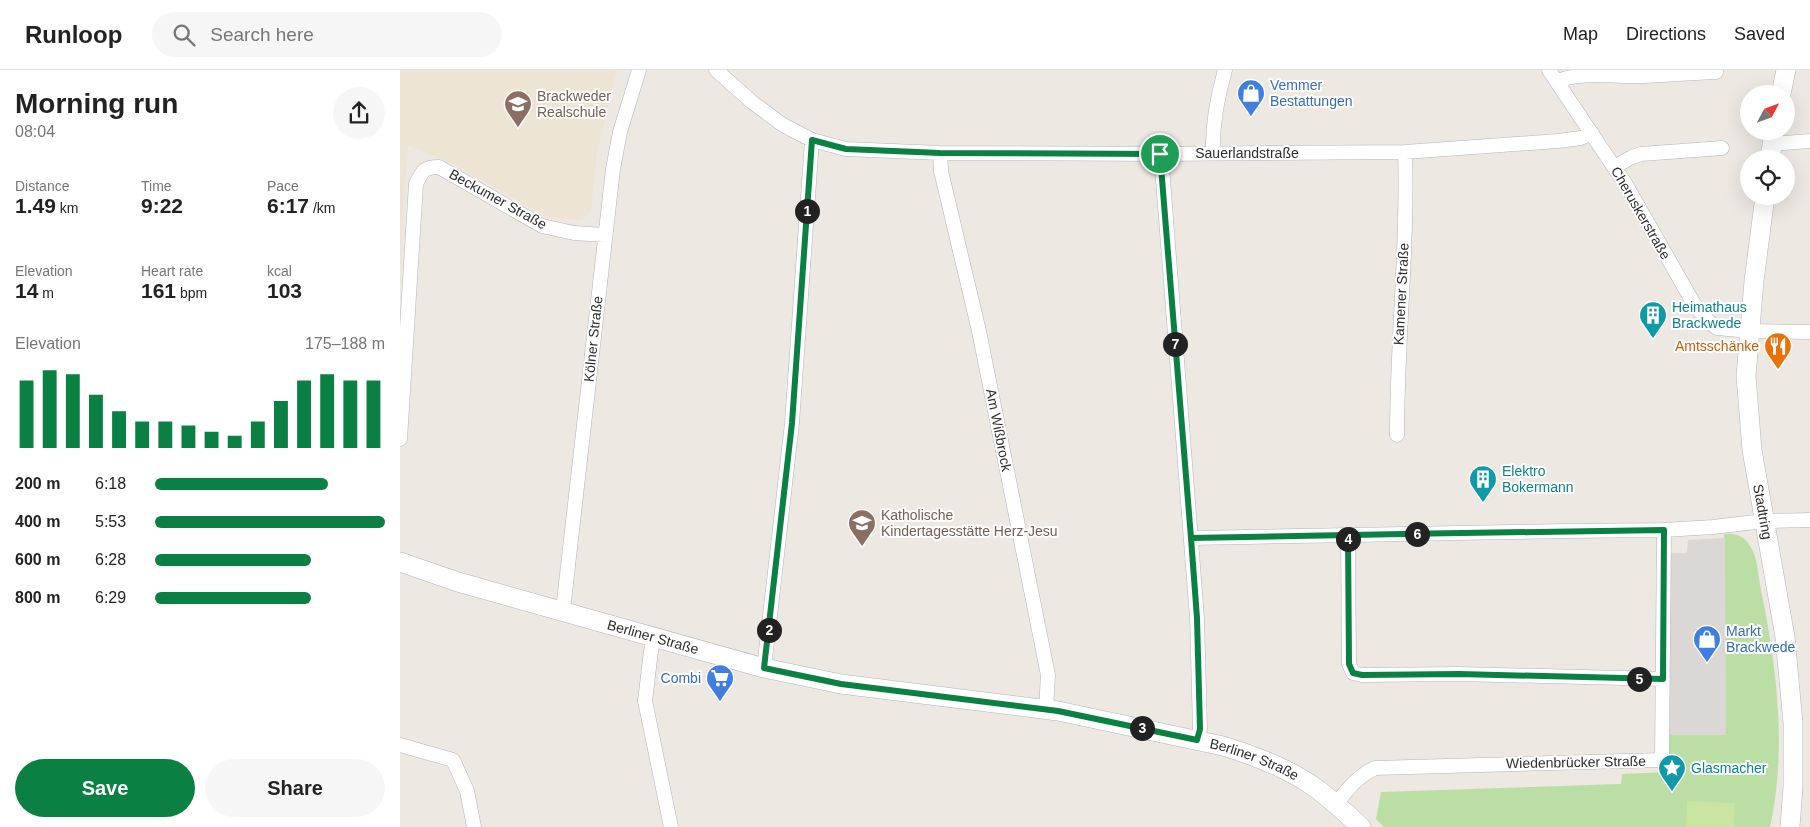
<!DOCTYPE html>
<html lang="en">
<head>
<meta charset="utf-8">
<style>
	:root { --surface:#fff; --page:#f6f6f6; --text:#222; --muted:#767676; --line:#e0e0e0; --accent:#0b8043 }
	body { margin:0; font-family:Helvetica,sans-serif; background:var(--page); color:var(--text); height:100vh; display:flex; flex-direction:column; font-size:19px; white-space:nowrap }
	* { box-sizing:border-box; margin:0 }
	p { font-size:16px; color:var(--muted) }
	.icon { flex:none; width:28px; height:28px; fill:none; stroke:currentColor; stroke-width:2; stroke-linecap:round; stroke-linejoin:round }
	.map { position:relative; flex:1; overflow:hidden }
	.panel { display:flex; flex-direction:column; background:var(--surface); width:400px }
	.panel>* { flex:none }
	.needle { width:32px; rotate:49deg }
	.buttons { position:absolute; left:1340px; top:15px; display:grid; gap:10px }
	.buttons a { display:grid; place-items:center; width:55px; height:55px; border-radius:50%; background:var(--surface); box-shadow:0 5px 20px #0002; font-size:25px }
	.pin { position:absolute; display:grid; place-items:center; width:42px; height:42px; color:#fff; margin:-21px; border:2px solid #fff; border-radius:50%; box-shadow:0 1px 5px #0007 }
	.km { position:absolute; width:25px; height:25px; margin:-12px; border-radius:50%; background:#222; color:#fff; font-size:14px; line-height:25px; text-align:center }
	.round { display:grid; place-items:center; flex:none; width:52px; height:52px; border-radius:26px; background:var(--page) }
	.headline { display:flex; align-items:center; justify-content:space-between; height:85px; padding:0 15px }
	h1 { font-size:28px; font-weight:600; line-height:38px }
	.figures { display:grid; grid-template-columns:repeat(3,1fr); gap:8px; height:85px; padding:5px 15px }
	.figures div { display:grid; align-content:center }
	.figures b { font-size:21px; font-weight:600 }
	.figures small { font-size:14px; font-weight:400 }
	.figures p { font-size:14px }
	.chart { height:140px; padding:10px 15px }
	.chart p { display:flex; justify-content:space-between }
	.chart svg { width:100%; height:90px; margin-top:5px; stroke:var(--accent); stroke-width:6 }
	.action { display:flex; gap:10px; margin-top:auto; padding:10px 15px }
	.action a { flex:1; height:58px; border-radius:30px; background:var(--accent); color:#fff; font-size:20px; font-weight:600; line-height:58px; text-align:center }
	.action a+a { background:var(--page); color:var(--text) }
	ul { padding:0 15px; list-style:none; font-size:16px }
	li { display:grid; grid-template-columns:80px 60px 1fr; align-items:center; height:38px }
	li i { height:12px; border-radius:6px; background:var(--accent) }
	header { display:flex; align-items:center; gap:30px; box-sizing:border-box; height:70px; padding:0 25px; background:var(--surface); border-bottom:1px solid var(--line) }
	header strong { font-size:24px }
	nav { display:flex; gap:28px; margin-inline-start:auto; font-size:18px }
	.search { width:350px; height:45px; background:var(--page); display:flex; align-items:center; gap:12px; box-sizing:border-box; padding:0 18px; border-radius:28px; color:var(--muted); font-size:19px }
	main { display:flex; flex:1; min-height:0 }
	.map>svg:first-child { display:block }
	.education { fill:#ede4d3 }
	.green { fill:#badea4 }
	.pitch { fill:#cae4a1 }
	.plaza { fill:#dad7d4 }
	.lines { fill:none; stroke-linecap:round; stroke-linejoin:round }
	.street-casing { stroke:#b2b4bc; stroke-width:15 }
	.secondary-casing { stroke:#b2b4bc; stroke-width:20 }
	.street { stroke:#fff; stroke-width:14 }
	.secondary { stroke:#fff; stroke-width:19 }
	.route-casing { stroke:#fff; stroke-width:10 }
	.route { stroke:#0b8043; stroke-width:6 }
	.labels { text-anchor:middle; stroke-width:4; stroke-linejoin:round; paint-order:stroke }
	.shop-label { font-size:14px; fill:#366cbe; stroke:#fff; text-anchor:start }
	.education-label { font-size:14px; fill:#785e54; stroke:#fff; text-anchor:start }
	.street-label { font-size:14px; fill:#2e2e2e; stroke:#fff }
	.culture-label { font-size:14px; fill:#0d838f; stroke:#fff; text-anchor:start }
	.food-label { font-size:14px; fill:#c56008; stroke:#fff; text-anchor:end }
</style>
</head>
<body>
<header>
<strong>Runloop</strong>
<div class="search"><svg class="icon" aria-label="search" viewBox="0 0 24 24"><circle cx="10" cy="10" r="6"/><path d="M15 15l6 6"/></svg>Search here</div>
<nav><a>Map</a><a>Directions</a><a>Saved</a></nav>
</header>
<main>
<section class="panel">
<div class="headline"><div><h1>Morning run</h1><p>08:04</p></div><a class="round"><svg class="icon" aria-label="share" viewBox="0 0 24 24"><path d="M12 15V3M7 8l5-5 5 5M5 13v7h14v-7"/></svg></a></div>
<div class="figures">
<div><p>Distance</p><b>1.49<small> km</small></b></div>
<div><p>Time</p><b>9:22</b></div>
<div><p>Pace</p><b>6:17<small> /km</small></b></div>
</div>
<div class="figures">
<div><p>Elevation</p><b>14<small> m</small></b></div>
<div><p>Heart rate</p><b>161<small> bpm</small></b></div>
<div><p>kcal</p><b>103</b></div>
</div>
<div class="chart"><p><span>Elevation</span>175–188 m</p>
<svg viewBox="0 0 160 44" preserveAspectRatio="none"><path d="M5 44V11M15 44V6M25 44V8M35 44V18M45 44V26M55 44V31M65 44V31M75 44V33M85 44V36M95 44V38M105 44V31M115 44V21M125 44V11M135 44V8M145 44V11M155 44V11"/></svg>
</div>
<ul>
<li><b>200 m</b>6:18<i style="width:75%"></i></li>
<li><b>400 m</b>5:53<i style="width:100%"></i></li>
<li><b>600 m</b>6:28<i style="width:68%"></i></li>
<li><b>800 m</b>6:29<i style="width:68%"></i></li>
</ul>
<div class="action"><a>Save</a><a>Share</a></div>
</section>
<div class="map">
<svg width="1410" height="757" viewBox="0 0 1410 757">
	<rect width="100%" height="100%" fill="#ede8e2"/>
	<path class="education" d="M0 0H217L197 82 191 141 181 150 149 148 53 94 8 75 0 200Z"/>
	<path class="green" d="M1324 464C1334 463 1345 466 1350 476 1358 487 1358 506 1361 520 1377 597 1387 680 1370 757H984L976 749 981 722 1221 714 1222 704 1268 702V665H1326Z"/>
	<path class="pitch" d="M1287 731 1335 733 1334 757H1286Z"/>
	<path class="plaza" d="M1325 468 1326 665H1268L1271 483H1287L1288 470Z"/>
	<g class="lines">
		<g class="street-casing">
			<path id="street" d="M316 0 352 32 383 55 412 70 446 79 540 83 761 84 1005 82 1158 71 1181 68 1192 63
				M1149 0 1226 115 1294 234 1308 251 1317 258 1349 261 1410 262
				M1157 12C1175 1 1220 7 1242 6 1267 5 1291 3 1316 2
				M1372 74 1410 71
				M540 83 541 101 579 261 648 605 646 639
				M761 84 797 548 800 659 797 670
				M813 84C812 54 817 28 825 0
				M1214 97 1232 87 1241 84 1322 78
				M997 365C997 271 1008 176 1005 82
				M0 369 16 114C22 101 24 97 39 97L142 156 174 163 204 165
				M948 465 949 594 953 603 962 605 1059 604 1263 609
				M791 468 1166 461 1264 460 1313 457 1364 451 1410 450
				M163 540 213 99 220 62 239 0
				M254 568 251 581 245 631 271 757
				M364 598 392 353 412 70
				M0 675 53 690 67 721 74 757
				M935 734C948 720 957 706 975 698L1262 690 1264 460"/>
		</g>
		<g class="secondary-casing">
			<g id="secondary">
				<path d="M1381 24 1386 0"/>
				<path d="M1370 89 1374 61"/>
				<path id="s1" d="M1365 126 1354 211 1346 306 1352 380 1385 567 1393 653V717L1390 757"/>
				<path id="s2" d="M0 492 58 512 364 598 441 614 658 641 823 676C856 686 890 699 917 719 933 731 947 744 961 757"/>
			</g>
		</g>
		<use href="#street" class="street"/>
		<use href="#secondary" class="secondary"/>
	</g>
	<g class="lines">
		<g class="route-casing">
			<path id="route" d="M760 84 540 83 446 79 412 70 392 353 364 598 441 614 658 641 797 670 800 659 797 548 791 468 948 465 949 594 953 603 962 605 1059 604 1263 609 1264 460C1106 462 949 465 791 468L760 84"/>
		</g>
		<use href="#route" class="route"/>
	</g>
	<defs>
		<g id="shop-pin" transform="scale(1.4375)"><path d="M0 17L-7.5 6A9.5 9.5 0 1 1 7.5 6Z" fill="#3f7fe0" stroke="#fff"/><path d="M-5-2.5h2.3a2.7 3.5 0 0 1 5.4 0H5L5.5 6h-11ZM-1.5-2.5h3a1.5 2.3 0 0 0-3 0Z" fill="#fff"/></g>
		<g id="school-pin" transform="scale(1.4375)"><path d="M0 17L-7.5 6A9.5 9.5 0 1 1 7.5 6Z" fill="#8d6e63" stroke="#fff"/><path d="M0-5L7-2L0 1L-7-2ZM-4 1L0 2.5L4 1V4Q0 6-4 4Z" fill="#fff"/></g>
		<g id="building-pin" transform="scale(1.4375)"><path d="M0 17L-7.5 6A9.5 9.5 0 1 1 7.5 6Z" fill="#0f9aa8" stroke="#fff"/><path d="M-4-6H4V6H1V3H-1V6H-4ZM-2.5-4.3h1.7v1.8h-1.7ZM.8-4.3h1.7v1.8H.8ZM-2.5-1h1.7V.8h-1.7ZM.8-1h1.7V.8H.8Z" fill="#fff"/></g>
		<g id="restaurant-pin" transform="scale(1.4375)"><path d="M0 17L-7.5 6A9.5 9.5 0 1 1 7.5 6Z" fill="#e8710a" stroke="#fff"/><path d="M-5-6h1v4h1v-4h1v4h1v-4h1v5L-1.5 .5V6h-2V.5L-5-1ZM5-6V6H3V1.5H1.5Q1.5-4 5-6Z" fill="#fff"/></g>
		<g id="supermarket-pin" transform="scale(1.4375)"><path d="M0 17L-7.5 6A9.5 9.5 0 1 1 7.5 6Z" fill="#3f7fe0" stroke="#fff"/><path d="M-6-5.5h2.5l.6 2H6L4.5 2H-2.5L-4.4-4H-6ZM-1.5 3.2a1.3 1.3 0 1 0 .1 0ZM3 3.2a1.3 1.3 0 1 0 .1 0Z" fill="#fff"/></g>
		<g id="sight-pin" transform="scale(1.4375)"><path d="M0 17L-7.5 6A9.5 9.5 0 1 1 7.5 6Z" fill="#0f9aa8" stroke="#fff"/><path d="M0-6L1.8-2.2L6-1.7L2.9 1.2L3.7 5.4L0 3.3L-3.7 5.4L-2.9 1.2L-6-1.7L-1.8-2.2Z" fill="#fff"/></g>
	</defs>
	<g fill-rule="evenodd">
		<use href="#shop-pin" x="851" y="23"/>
		<use href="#school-pin" x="118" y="34"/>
		<use href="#building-pin" x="1253" y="245"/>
		<use href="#restaurant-pin" x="1378" y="276"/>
		<use href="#building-pin" x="1083" y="409"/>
		<use href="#school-pin" x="462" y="453"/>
		<use href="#shop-pin" x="1307" y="569"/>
		<use href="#supermarket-pin" x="320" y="608"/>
		<use href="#sight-pin" x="1272" y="698"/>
	</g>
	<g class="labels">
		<g class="shop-label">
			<text x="870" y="20">Vemmer<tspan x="870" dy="16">Bestattungen</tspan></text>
			<text x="1326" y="566">Markt<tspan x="1326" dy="16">Brackwede</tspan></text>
			<text x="301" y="613" text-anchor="end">Combi</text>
		</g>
		<g class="education-label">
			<text x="137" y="31">Brackweder<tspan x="137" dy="16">Realschule</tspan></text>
			<text x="481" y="450">Katholische<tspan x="481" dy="16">Kindertagesstätte Herz-Jesu</tspan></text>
		</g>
		<g class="street-label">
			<text x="847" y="88">Sauerlandstraße</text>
			<text transform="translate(98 129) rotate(29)" y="5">Beckumer Straße</text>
			<text transform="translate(1241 143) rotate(60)" y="5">Cheruskerstraße</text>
			<text transform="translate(1001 224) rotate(-87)" y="5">Kamener Straße</text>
			<text transform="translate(193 269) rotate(-84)" y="5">Kölner Straße</text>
			<text transform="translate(599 360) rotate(79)" y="5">Am Wißbrock</text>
			<text dy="5" stroke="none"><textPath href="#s1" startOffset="318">Stadtring</textPath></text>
			<text dy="5" stroke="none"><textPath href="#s2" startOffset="264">Berliner Straße</textPath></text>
			<text dy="5" stroke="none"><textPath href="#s2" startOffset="879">Berliner Straße</textPath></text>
			<text transform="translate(1176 692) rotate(-1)" y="5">Wiedenbrücker Straße</text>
		</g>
		<g class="culture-label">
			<text x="1272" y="242">Heimathaus<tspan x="1272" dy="16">Brackwede</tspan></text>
			<text x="1102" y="406">Elektro<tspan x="1102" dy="16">Bokermann</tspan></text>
			<text x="1291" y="703">Glasmacher</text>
		</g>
		<g class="food-label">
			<text x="1359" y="281">Amtsschänke</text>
		</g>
	</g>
</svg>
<div class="buttons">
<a><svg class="needle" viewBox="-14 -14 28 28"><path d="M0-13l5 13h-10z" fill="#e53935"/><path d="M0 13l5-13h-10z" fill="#767676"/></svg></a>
<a><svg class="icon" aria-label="locate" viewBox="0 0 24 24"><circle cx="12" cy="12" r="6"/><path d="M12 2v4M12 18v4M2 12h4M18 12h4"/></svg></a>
</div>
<div class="pin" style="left:760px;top:84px;background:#1e9e55"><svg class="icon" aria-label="arrive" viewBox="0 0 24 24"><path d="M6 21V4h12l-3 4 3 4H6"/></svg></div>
<b class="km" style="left:407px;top:141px">1</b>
<b class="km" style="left:369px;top:560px">2</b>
<b class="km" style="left:742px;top:658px">3</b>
<b class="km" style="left:948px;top:469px">4</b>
<b class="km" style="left:1239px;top:609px">5</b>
<b class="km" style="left:1017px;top:464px">6</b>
<b class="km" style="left:775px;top:274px">7</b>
</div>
</main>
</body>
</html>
